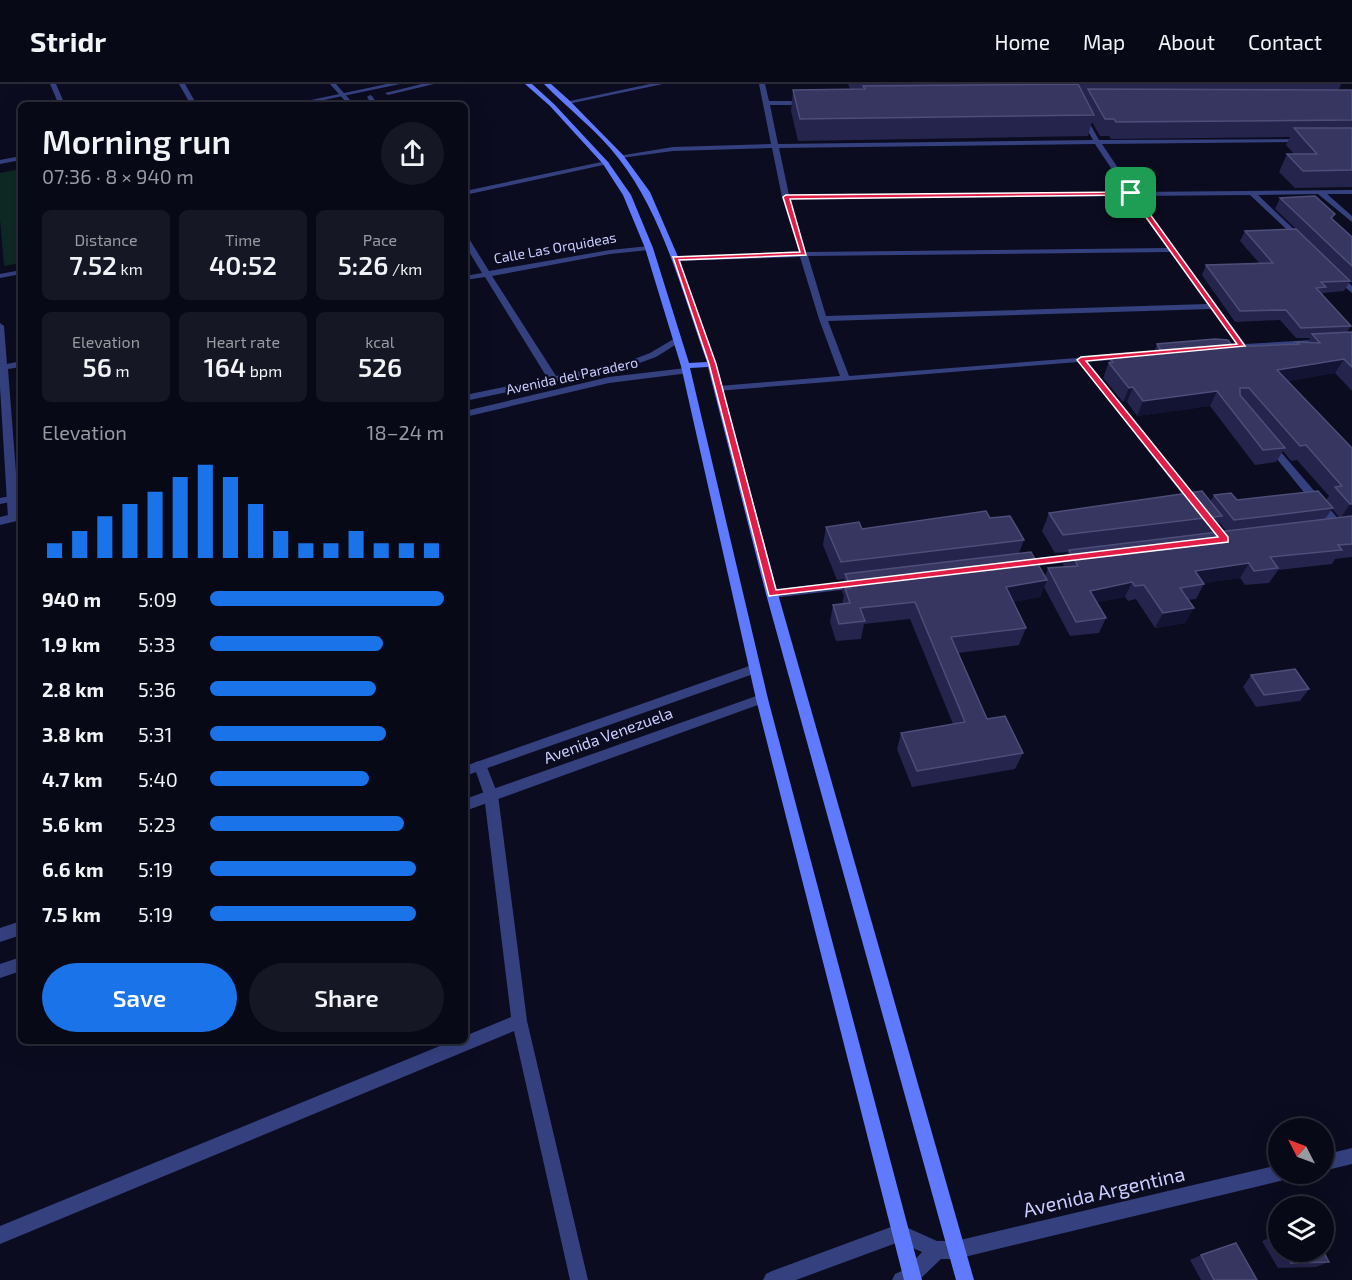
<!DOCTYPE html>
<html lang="en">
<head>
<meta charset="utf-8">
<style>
	:root { --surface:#080917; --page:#161724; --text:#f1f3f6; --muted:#989aa1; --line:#292a36; --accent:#1a73e8 }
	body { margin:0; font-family:"Exo 2",sans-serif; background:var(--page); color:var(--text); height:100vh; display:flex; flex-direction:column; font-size:22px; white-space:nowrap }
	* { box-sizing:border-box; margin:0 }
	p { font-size:20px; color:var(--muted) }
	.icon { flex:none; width:33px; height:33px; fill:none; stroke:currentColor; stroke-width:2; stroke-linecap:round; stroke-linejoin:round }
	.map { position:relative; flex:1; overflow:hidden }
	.details { position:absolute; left:18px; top:18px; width:450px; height:942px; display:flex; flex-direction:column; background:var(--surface); border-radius:9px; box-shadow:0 6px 24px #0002,0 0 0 2px var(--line) }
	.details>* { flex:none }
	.needle { width:39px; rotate:312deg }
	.fabs { position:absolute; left:1268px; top:1034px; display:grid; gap:12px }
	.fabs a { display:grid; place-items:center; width:66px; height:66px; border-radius:50%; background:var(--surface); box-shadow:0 6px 24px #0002,0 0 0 2px var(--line); font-size:30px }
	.pin { position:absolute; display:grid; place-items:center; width:51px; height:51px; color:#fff; margin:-26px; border-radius:12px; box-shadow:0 3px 9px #0006 }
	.round { display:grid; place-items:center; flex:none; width:63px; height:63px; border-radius:32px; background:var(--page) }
	.headline { display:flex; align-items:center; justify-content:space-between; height:102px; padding:0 24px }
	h1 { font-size:33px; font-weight:600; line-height:45px }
	.metrics { display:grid; grid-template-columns:repeat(3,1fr); gap:9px; height:102px; padding:6px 24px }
	.metrics div { display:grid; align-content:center; border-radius:9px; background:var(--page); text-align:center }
	.metrics b { font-size:26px; font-weight:600 }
	.metrics small { font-size:16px; font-weight:400 }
	.metrics p { font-size:16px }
	.chart { height:168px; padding:12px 24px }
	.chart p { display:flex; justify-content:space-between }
	.chart svg { width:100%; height:108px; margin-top:6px; stroke:var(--accent); stroke-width:6 }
	.action { display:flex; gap:12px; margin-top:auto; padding:12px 24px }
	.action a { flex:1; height:69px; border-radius:36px; background:var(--accent); color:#fff; font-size:24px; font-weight:600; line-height:69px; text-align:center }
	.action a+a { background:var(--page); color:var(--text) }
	ul { padding:0 24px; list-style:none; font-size:20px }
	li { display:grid; grid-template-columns:96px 72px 1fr; align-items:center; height:45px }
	li i { height:15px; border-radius:8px; background:var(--accent) }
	header { display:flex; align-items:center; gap:36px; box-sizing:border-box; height:84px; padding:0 30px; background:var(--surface); border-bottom:2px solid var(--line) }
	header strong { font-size:28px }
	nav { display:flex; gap:33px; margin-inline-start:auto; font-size:21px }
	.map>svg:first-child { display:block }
	.green { fill:#0e2923 }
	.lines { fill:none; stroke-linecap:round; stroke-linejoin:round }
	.minor { fill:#35407f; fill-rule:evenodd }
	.tertiary { fill:#35407f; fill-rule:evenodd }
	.secondary { fill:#607aff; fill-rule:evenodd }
	.wall { fill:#24244d; fill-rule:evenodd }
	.shaded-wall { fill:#131333 }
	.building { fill:#363660; stroke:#4d4e79; stroke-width:1.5 }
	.route { fill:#e11d48; stroke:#fff; stroke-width:1.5; fill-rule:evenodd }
	.labels { text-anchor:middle; stroke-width:4.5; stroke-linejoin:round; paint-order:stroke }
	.far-street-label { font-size:14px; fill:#c9cdff; stroke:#0b0c1f }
	.street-label { font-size:16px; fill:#c9cdff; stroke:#0b0c1f }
	.near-street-label { font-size:20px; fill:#c9cdff; stroke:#0b0c1f }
</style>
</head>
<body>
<header>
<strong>Stridr</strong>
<nav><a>Home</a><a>Map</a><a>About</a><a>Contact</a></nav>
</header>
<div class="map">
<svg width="1352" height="1196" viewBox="0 0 1352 1196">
	<rect width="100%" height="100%" fill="#0b0c1f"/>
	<path class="green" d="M21 85V179L4 182 0 135V89Z"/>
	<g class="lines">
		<path class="minor" d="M50 0H56L65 21H59Z
			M179 0H185L197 21H191Z
			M330 0H336L350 16V18H346Z
			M650 0H663L568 20 565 18Z
			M759 0H765L769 17H808L811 19 808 21H770L778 60 1093 56 1079 31 1082 29 1085 31 1099 56 1305 55V57L1303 58 1102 60 1134 108 1352 106V110H1327L1352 132V138L1318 110 1258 111 1303 154V158H1300L1250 111 1137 112 1245 260 1312 256 1315 257V261L1215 266V262L1236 260 1211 225 828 237 849 292 1153 268 1154 270 1150 273 1087 278 1228 452 1229 455 1228 458H1220L1078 278 716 307V303L719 302 840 292 819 235 800 173 675 177 671 175 675 173 799 168 782 113 772 64 673 67 621 74 618 72 673 63 771 60ZM1095 60 1127 108 789 111 779 64ZM1130 112 1167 164 806 168 790 115ZM1170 168 1207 220 826 232 808 172Z
			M370 11 372 12 378 21H372L367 13Z
			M606 77 610 79 608 80 465 111V107Z
			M465 153H468L489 187 610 166 649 162 653 164 649 166 610 170 492 192 558 295 553 298 548 295 485 193 465 196V192L482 189 465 161Z
			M21 186V190L0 194V190Z
			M1333 189H1339L1352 202V209L1333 193Z
			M0 239 4 242 7 280 21 277V283L8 285 18 414V434L13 438 8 434 0 303Z
			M1271 359 1274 360 1341 438 1342 441 1341 444H1333L1268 364V360Z
			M1081 469 1086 473 1085 476 1021 484 1016 480 1021 476Z
			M858 496 864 500 858 504 772 514 766 510 772 506Z
			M480 677 485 678 498 711 527 937 588 1196H570L514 947 0 1160V1142L452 957H465V952L511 933 484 711 474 682 475 678Z"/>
		<path class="tertiary" d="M387 0H400L300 21H287Z
			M422 0H434L388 11 385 9Z
			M21 72V76L0 80V76Z
			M677 253 681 256 680 258 656 273 634 281 465 317V311L629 277 650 269Z
			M686 284 691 287 689 289 609 299 465 333V327L609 293Z
			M21 410V416L0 420V414Z
			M21 428V436L0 441V433Z
			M755 580 761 585 759 588 465 692V682Z
			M762 610 766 612 768 615 766 618 465 727V715Z
			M21 837V851L0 858V844Z
			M21 873V887L0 894V880Z
			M1352 1064V1080L1323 1087V1071Z
			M1278 1081V1089H1288L1286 1095 1280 1097 956 1175H941L919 1196H892L895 1190 906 1185 922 1168 899 1158 796 1196H763L766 1190 772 1187 899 1140 937 1157H956Z"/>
		<path class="secondary" d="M525 0H532L554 20 608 78 631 111 653 164 689 279 707 278C683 211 663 131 619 75 598 47 568 25 544 0H551L570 17 623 71 650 108 679 175 716 280 778 510 974 1196H956L766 510 708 283 690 284 768 615 922 1196H904L756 615 681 282 645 164 623 111 603 80 550 22Z"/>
	</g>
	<path class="wall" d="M848 0H1341L1339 6H1352V103L1295 104 1279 88 1287 70H1294L1286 61 1290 53 1111 55 1109 52H1100L1092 38 1088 52 798 57 791 27 793 6 850 5Z
		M1280 114 1332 135 1352 153V199L1325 173 1350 197 1344 207 1323 209 1322 211 1351 242 1347 248H1352V307L1335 289 1288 297 1352 364V473L1335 475 1332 480 1278 486 1269 499 1245 501 1240 494 1204 499V500L1196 515 1188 516 1194 524 1185 539 1155 544 1136 515 1128 517 1125 513 1097 518 1106 534 1099 549 1070 552 1044 503 1040 513 1013 518 1026 544 1019 561 958 569 987 635 1023 669 1015 685 912 703 897 665 901 649 953 640 910 535 864 540 861 555 836 557 830 538 833 521 842 520 844 511 842 508 844 495 837 496 823 461 826 443 862 445 990 434 1024 456 1019 469 1045 492 1048 484 1064 483 1063 481 1068 468 1055 469 1042 447 1049 429 1210 418 1214 411 1237 416H1326L1329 412 1297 376 1291 377 1283 367 1276 378 1255 381 1210 322 1137 332 1127 318H1123L1103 294 1110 275 1154 268 1157 260 1233 263 1295 260 1296 258H1308L1310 254H1296L1280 236 1235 238 1202 191 1206 181 1260 180 1240 157 1245 147 1296 145 1275 125ZM1332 425 1339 433 1325 435ZM1219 438 1226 447 1213 449Z
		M1251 591 1309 605 1300 617 1256 623 1243 603Z
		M1278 1150V1167H1323L1329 1178 1316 1183 1278 1184 1262 1157Z
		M1201 1171 1257 1196H1201L1190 1176Z"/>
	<path class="shaded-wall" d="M1344 275 1335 289 1269 300 1277 286Z
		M1133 303 1127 318H1123L1129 304Z
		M1217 307 1210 322 1137 332 1143 317Z
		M1350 420H1352V432L1340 435Z
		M1249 479 1240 494 1187 502 1195 487Z
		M1047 496 1040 513 999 521 1006 503Z
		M1132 498 1125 513 1084 521 1090 507Z
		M1194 524 1185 539 1155 544 1163 529Z"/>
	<path class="building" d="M1078 0 1094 31 800 35 793 6 865 5 863 2Z
		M1088 5 1352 6V36L1116 38 1114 35H1105Z
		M1294 44H1352V86L1303 87 1287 70H1317Z
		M1315 112 1335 130 1331 134 1352 153V182L1280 114Z
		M1296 145 1350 197 1321 198 1326 203 1316 204 1351 242 1301 244 1286 226 1240 227 1206 181 1273 179 1245 147Z
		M1352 248V283L1344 275 1277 286 1352 364V420H1350L1335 403 1342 402 1306 361 1300 362 1249 304H1240V311L1285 364 1263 366 1217 307 1143 317 1133 303 1129 304 1109 279 1113 278 1110 275 1161 267 1157 260 1215 255 1228 256 1233 263 1299 260 1296 258 1320 259 1312 250Z
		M1202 407 1222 432 1063 451 1049 429Z
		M1318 407 1333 424 1234 436 1214 411 1231 409 1237 416Z
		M986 427 990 434 1010 432 1024 456 841 478 826 443 859 438 862 445Z
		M1352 432V460L1338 461 1342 466 1270 473 1278 484 1254 487 1249 479 1195 487 1204 500 1180 504 1194 524 1163 529 1144 501 1135 502 1132 498 1090 507 1106 534 1076 538 1048 484 1078 482 1069 466Z
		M1031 468 1047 496 1006 503 1026 544 951 553 987 635 1005 632 1023 669 917 687 901 649 965 638 915 518 860 524 865 537 839 540 833 521 850 519 845 504H851L845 490Z
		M1295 585 1309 605 1264 611 1251 591Z
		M1278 1150V1158L1274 1151Z
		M1236 1159 1257 1196H1214L1201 1171Z
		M1284 1167H1323L1329 1178 1291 1179Z"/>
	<path class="route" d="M1134 108 1245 262 1086 277 1228 453V458L769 512 709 280 673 173 800 168 783 113 786 111ZM1130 111 1237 260 1081 273 1077 276 1218 453 776 506 716 280 679 176 806 171 790 115Z"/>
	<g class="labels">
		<g class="far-street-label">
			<text transform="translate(555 164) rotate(-10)" y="5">Calle Las Orquideas</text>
			<text transform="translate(572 292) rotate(-12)" y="5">Avenida del Paradero</text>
		</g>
		<g class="street-label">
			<text transform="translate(608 651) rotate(-20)" y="6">Avenida Venezuela</text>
		</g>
		<g class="near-street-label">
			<text transform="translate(1104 1108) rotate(-13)" y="7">Avenida Argentina</text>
		</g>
	</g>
</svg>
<div class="fabs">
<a><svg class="needle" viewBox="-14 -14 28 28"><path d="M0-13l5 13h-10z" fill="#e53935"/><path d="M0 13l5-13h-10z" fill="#989aa1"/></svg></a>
<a><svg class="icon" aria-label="layers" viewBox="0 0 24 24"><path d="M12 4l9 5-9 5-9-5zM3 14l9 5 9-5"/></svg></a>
</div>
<div class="pin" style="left:1131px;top:109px;background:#1e9e55"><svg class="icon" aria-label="arrive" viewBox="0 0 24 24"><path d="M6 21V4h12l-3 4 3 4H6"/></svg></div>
<section class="details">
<div class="headline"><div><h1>Morning run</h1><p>07:36 · 8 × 940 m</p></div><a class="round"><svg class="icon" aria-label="share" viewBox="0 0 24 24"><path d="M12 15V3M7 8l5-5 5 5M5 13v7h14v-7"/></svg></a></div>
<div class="metrics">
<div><p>Distance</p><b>7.52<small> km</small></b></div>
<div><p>Time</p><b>40:52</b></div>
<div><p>Pace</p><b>5:26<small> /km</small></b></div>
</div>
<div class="metrics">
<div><p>Elevation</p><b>56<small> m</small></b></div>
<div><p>Heart rate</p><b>164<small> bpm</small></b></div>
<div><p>kcal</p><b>526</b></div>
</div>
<div class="chart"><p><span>Elevation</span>18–24 m</p>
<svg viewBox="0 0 160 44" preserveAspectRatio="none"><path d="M5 44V38M15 44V33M25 44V27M35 44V22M45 44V17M55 44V11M65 44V6M75 44V11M85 44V22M95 44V33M105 44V38M115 44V38M125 44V33M135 44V38M145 44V38M155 44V38"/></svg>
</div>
<ul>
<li><b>940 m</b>5:09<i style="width:100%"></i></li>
<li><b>1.9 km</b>5:33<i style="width:74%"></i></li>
<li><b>2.8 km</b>5:36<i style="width:71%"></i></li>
<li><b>3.8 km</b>5:31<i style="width:75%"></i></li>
<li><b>4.7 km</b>5:40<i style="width:68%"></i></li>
<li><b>5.6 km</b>5:23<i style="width:83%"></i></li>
<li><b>6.6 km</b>5:19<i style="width:88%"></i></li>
<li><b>7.5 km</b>5:19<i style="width:88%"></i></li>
</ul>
<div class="action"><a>Save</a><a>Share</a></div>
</section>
</div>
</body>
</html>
